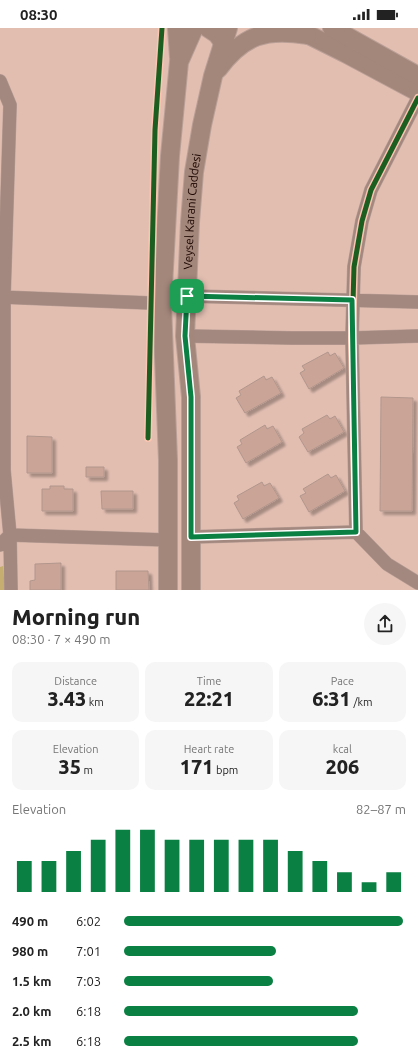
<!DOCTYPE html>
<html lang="en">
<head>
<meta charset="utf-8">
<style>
	:root { --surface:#fff; --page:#f6f6f6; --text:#222; --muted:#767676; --accent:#0b8043 }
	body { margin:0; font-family:Ubuntu,sans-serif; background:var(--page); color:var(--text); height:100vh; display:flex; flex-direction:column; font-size:15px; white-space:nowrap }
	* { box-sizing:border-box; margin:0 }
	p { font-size:13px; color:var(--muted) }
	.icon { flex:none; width:22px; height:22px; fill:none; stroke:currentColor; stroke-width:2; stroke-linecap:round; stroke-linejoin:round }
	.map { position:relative; height:562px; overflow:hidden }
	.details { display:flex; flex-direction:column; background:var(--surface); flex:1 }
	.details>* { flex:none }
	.pin { position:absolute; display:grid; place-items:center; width:34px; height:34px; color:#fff; margin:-17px; border-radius:8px; box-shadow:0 2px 6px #0006 }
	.round { display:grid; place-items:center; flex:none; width:42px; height:42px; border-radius:21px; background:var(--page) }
	.summary { display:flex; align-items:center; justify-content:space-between; height:68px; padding:0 12px }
	h1 { font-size:22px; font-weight:800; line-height:30px }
	.figures { display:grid; grid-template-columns:repeat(3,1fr); gap:6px; height:68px; padding:4px 12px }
	.figures div { display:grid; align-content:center; border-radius:10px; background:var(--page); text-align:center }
	.figures b { font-size:20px; font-weight:800 }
	.figures small { font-size:11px; font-weight:400 }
	.figures p { font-size:11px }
	.chart { height:112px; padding:8px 12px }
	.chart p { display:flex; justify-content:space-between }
	.chart svg { width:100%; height:72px; margin-top:4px; stroke:var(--accent); stroke-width:6 }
	ul { padding:0 12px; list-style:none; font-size:13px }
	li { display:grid; grid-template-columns:64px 48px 1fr; align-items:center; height:30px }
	li i { height:10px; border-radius:5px; background:var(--accent) }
	.status { display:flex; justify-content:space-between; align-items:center; height:28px; padding:0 20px; background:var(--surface); direction:ltr }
	.status svg { height:11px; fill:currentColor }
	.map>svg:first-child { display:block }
	.green { fill:#c6ae71 }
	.building { fill:#caa597; stroke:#b2968c; filter:url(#shadow) }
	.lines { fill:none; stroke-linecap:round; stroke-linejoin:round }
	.street-casing { stroke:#ba9f96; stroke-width:14 }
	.secondary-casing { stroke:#ba9f96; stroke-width:20 }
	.street { stroke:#a3887f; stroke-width:13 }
	.secondary { stroke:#a3877b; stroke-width:18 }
	.cycleway-casing { stroke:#fcc5b1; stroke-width:8 }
	.cycleway { stroke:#1b5e20; stroke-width:5 }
	.route-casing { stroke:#fff; stroke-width:8 }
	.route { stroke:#0b8043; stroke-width:5 }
	.labels { text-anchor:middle; stroke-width:4; stroke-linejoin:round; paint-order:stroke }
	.street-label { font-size:12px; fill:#1d0702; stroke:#fcc5b1 }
</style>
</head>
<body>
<div class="status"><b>08:30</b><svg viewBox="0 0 49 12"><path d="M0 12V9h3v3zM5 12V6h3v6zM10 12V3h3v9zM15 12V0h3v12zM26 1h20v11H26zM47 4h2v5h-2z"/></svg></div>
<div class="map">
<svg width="418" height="562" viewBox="0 0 418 562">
	<defs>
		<filter id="shadow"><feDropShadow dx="3.5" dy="3.5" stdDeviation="1" flood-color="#0004"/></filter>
	</defs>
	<rect width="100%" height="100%" fill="#e2beb1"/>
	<path class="green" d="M3 538 5 562H0V539Z"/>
	<path class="building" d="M328 324 330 328 335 325 344 340 309 361 300 345 305 342 302 338Z
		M264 348 266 352 272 349 281 365 245 385 236 370 241 367 239 363Z
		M381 369 413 370 412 483H380Z
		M327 387 330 391 335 388 344 404 308 424 299 409 304 405 302 401Z
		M265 397 267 401 273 398 282 414 246 435 237 419 242 416 240 412Z
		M27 408 52 409V445H27Z
		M86 439H104V449H86Z
		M328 446 331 450 336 447 345 463 309 484 300 468 306 465 303 461Z
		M262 454 264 458 270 455 279 470 243 491 234 475 239 472 237 468Z
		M50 458H64V461H73V483H42V461H50Z
		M101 463H133V481H102Z
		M61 535V562H30V553L35 552V536Z
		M116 543H148L149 562H116Z"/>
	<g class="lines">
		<g class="street-casing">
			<path id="street" d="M0 53 10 77 4 269V442L5 453H0
				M187 268 418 274
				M0 269 150 275 162 277
				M185 308 292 310H352L418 308
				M5 453 10 507 11 562
				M356 504 352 310 354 239 362 193 371 162 418 70
				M191 509 356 504 387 536 418 555
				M0 517 10 507 168 512"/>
		</g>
		<g class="secondary-casing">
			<g id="secondary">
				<path d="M177 0 179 29"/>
				<path d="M208 0 217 6 223 14"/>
				<path d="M295 0 345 25 418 64"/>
				<path d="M332 0 418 48"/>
				<path d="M218 41C243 7 266 0 307 7"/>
				<path d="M168 562V432L162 277 170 128 179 34 194 0"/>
				<path id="s1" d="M191 562V369L185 308 190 194 194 144 202 97 213 48 228 0"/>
			</g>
		</g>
		<use href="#street" class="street"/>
		<use href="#secondary" class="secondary"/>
		<g class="cycleway-casing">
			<path id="cycleway" d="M148 410 155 102 162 0
				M356 504 352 310 354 239 362 193 371 162 418 70"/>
		</g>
		<use href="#cycleway" class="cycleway"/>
	</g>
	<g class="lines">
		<g class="route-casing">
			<path id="route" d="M187 268 352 272 356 504 191 509V369L185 308Z"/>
		</g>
		<use href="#route" class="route"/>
	</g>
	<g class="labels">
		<g class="street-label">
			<text dy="4" stroke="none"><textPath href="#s1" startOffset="379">Veysel Karani Caddesi</textPath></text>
		</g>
	</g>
</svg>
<div class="pin" style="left:187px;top:268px;background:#1e9e55"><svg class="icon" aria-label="arrive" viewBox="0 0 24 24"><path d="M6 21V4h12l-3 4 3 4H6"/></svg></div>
</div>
<section class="details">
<div class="summary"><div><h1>Morning run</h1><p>08:30 · 7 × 490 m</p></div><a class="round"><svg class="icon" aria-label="share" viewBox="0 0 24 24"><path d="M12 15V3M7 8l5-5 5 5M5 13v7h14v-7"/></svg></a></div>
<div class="figures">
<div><p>Distance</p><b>3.43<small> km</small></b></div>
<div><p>Time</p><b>22:21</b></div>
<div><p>Pace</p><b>6:31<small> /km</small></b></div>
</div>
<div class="figures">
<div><p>Elevation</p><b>35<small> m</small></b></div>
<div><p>Heart rate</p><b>171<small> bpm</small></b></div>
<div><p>kcal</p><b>206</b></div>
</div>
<div class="chart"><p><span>Elevation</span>82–87 m</p>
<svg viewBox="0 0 160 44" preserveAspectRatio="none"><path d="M5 44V25M15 44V25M25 44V19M35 44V12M45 44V6M55 44V6M65 44V12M75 44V12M85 44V12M95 44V12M105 44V12M115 44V19M125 44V25M135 44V32M145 44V38M155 44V32"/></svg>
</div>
<ul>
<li><b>490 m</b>6:02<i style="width:99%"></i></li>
<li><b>980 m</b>7:01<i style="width:54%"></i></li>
<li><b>1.5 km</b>7:03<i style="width:53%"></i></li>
<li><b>2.0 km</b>6:18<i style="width:83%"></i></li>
<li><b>2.5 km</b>6:18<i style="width:83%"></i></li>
</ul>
</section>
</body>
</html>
